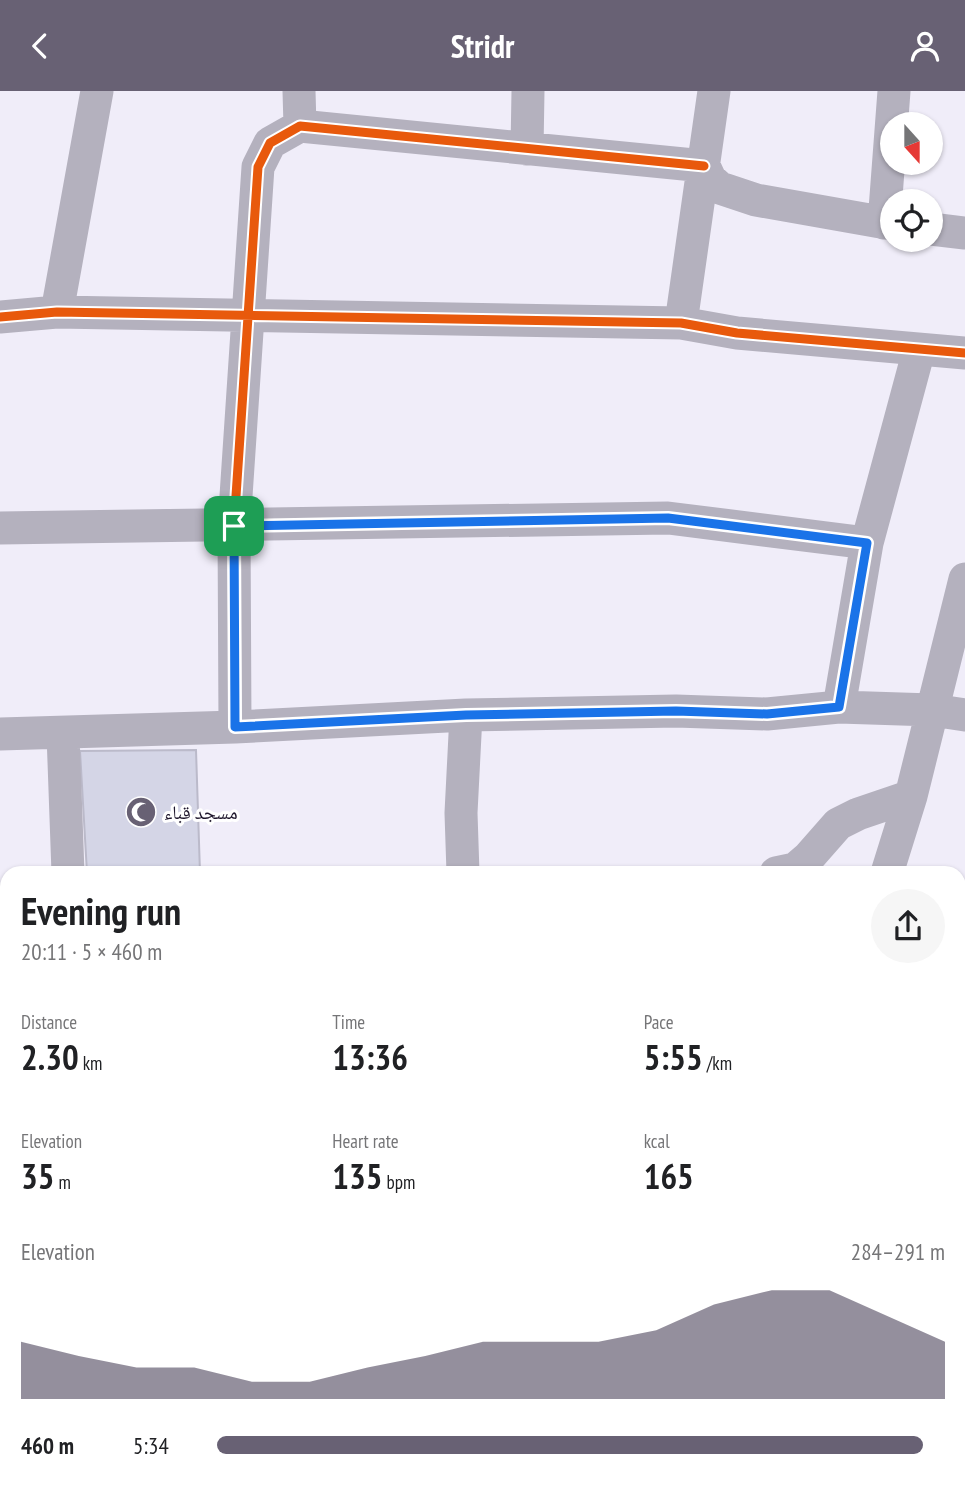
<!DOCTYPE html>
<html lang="en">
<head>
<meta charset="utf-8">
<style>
	:root { --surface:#fff; --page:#f6f6f6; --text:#202124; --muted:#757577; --accent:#686174 }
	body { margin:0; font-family:"PT Sans Narrow","Noto Naskh Arabic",sans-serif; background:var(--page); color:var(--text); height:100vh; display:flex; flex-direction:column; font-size:26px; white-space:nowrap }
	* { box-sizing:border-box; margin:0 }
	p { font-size:23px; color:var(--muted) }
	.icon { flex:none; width:38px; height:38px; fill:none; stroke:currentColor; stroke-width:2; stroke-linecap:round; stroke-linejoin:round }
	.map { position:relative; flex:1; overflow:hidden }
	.sheet { position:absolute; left:0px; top:775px; width:966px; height:621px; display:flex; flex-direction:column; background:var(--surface); border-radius:21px 21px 0 0; box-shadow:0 2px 5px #0004 }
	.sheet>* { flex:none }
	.needle { width:46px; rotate:159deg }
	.fabs { position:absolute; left:880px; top:21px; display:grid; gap:14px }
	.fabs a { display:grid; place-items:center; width:63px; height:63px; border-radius:50%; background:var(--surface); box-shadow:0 2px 5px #0004; font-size:35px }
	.pin { position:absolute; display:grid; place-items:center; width:60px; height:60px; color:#fff; margin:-30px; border-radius:14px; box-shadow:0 4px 10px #0006 }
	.round { display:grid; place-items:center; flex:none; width:74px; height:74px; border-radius:37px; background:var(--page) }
	.head { display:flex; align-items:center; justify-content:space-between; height:119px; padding:0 21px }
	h1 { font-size:38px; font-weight:600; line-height:52px }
	.metrics { display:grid; grid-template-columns:repeat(3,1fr); gap:10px; height:119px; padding:7px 21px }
	.metrics div { display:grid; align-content:center }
	.metrics b { font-size:35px; font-weight:600 }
	.metrics small { font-size:19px; font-weight:400 }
	.metrics p { font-size:19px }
	.chart { height:196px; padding:14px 21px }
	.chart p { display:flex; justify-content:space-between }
	.chart svg { width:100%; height:126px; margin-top:7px; fill:var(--accent); opacity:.7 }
	ul { padding:0 21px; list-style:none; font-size:23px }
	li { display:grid; grid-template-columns:112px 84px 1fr; align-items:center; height:52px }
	li i { height:18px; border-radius:9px; background:var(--accent) }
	header { display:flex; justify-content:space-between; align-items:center; height:91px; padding:0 21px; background:var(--accent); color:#fff; font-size:32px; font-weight:600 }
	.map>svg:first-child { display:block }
	.building { fill:#d4d5e6; stroke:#bbbaca; stroke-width:2 }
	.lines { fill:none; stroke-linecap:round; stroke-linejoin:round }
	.minor { stroke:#b4b1be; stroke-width:33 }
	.cycleway-casing { stroke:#fff; stroke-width:13 }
	.cycleway { stroke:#e8590c; stroke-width:9 }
	.route-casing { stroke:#fff; stroke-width:14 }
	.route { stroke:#1a73e8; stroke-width:9 }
	.labels { text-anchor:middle; stroke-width:6; stroke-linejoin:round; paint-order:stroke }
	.poi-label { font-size:19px; fill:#1e162c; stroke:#fff; text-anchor:start }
</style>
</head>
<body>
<header><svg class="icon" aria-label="back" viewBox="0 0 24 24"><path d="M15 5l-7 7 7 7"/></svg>Stridr<svg class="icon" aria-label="person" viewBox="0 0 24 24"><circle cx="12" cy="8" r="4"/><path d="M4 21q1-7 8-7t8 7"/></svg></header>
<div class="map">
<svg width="965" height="1395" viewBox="0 0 965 1395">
	<rect width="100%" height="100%" fill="#f0edf9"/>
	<path class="building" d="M196 659 200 782H87L80 660Z
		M959 960 965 979V984L959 986Z
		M7 1188V1231L0 1234V1205L6 1203 1 1190Z
		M7 1269V1323L1 1325 0 1271Z
		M562 1390H605L606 1392 597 1395H564Z
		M616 1390H639L619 1395Z"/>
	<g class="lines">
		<path class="minor" d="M299 0 300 35
			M527 58 528 0
			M704 75 710 88 720 97 756 109 892 133
			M884 132 894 0
			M931 138 965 142
			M57 221 97 0
			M0 226 57 221 681 232 737 242 965 262
			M681 232 714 0
			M0 437 668 427 867 452
			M839 616 867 452 919 259
			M235 636 234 435 258 76 270 52 300 35 704 75
			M0 643 235 636 466 624 676 620 767 623 839 616 932 619 965 624
			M63 643 68 782
			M463 782 461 722 466 624
			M776 782 795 778 809 766 838 733 858 723 911 705
			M887 782 911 705 965 488
			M0 838H7
			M0 928 7 953
			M0 1244 7 1242
			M257 1390 258 1395
			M552 1390 553 1395
			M131 1395 150 1390
			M700 1395 701 1390"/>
		<g class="cycleway-casing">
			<path id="cycleway" d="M0 226 57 221 681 232 737 242 965 262
				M235 636 234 435 258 76 270 52 300 35 704 75"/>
		</g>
		<use href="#cycleway" class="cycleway"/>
	</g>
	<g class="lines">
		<g class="route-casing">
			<path id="route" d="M668 427 867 452 839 616 767 623 676 620 466 624 235 636 234 435Z"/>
		</g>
		<use href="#route" class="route"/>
	</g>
	<defs>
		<g id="mosque-disc" transform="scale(1.575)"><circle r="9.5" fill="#686174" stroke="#fff"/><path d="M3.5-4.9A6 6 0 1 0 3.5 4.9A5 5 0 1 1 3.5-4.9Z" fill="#fff"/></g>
	</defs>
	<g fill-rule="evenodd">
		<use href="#mosque-disc" x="141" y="721"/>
	</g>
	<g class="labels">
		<g class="poi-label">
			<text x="164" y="728">مسجد قباء</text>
		</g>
	</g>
</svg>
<div class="fabs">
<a><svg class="needle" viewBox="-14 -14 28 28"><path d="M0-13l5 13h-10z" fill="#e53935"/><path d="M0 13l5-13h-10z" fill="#757577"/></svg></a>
<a><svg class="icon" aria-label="locate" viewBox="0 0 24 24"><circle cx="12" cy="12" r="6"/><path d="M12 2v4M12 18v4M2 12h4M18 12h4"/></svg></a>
</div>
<div class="pin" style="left:234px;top:435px;background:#1e9e55"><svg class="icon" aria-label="arrive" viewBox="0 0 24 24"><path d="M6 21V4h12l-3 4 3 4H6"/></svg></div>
<section class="sheet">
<div class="head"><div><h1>Evening run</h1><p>20:11 · 5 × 460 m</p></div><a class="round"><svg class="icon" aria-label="share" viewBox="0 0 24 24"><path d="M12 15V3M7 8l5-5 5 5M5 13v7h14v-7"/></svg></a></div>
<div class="metrics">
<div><p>Distance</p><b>2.30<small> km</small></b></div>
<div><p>Time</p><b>13:36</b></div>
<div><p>Pace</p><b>5:55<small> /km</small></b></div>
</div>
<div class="metrics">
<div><p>Elevation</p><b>35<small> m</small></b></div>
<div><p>Heart rate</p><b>135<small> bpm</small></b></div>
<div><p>kcal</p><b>165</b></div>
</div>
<div class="chart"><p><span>Elevation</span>284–291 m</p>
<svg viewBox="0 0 160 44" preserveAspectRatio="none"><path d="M0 44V24L10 29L20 33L30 33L40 38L50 38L60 33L70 29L80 24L90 24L100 24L110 20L120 11L130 6L140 6L150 15L160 24V44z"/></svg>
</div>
<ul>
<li><b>460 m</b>5:34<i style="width:97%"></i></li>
</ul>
</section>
</div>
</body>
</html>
